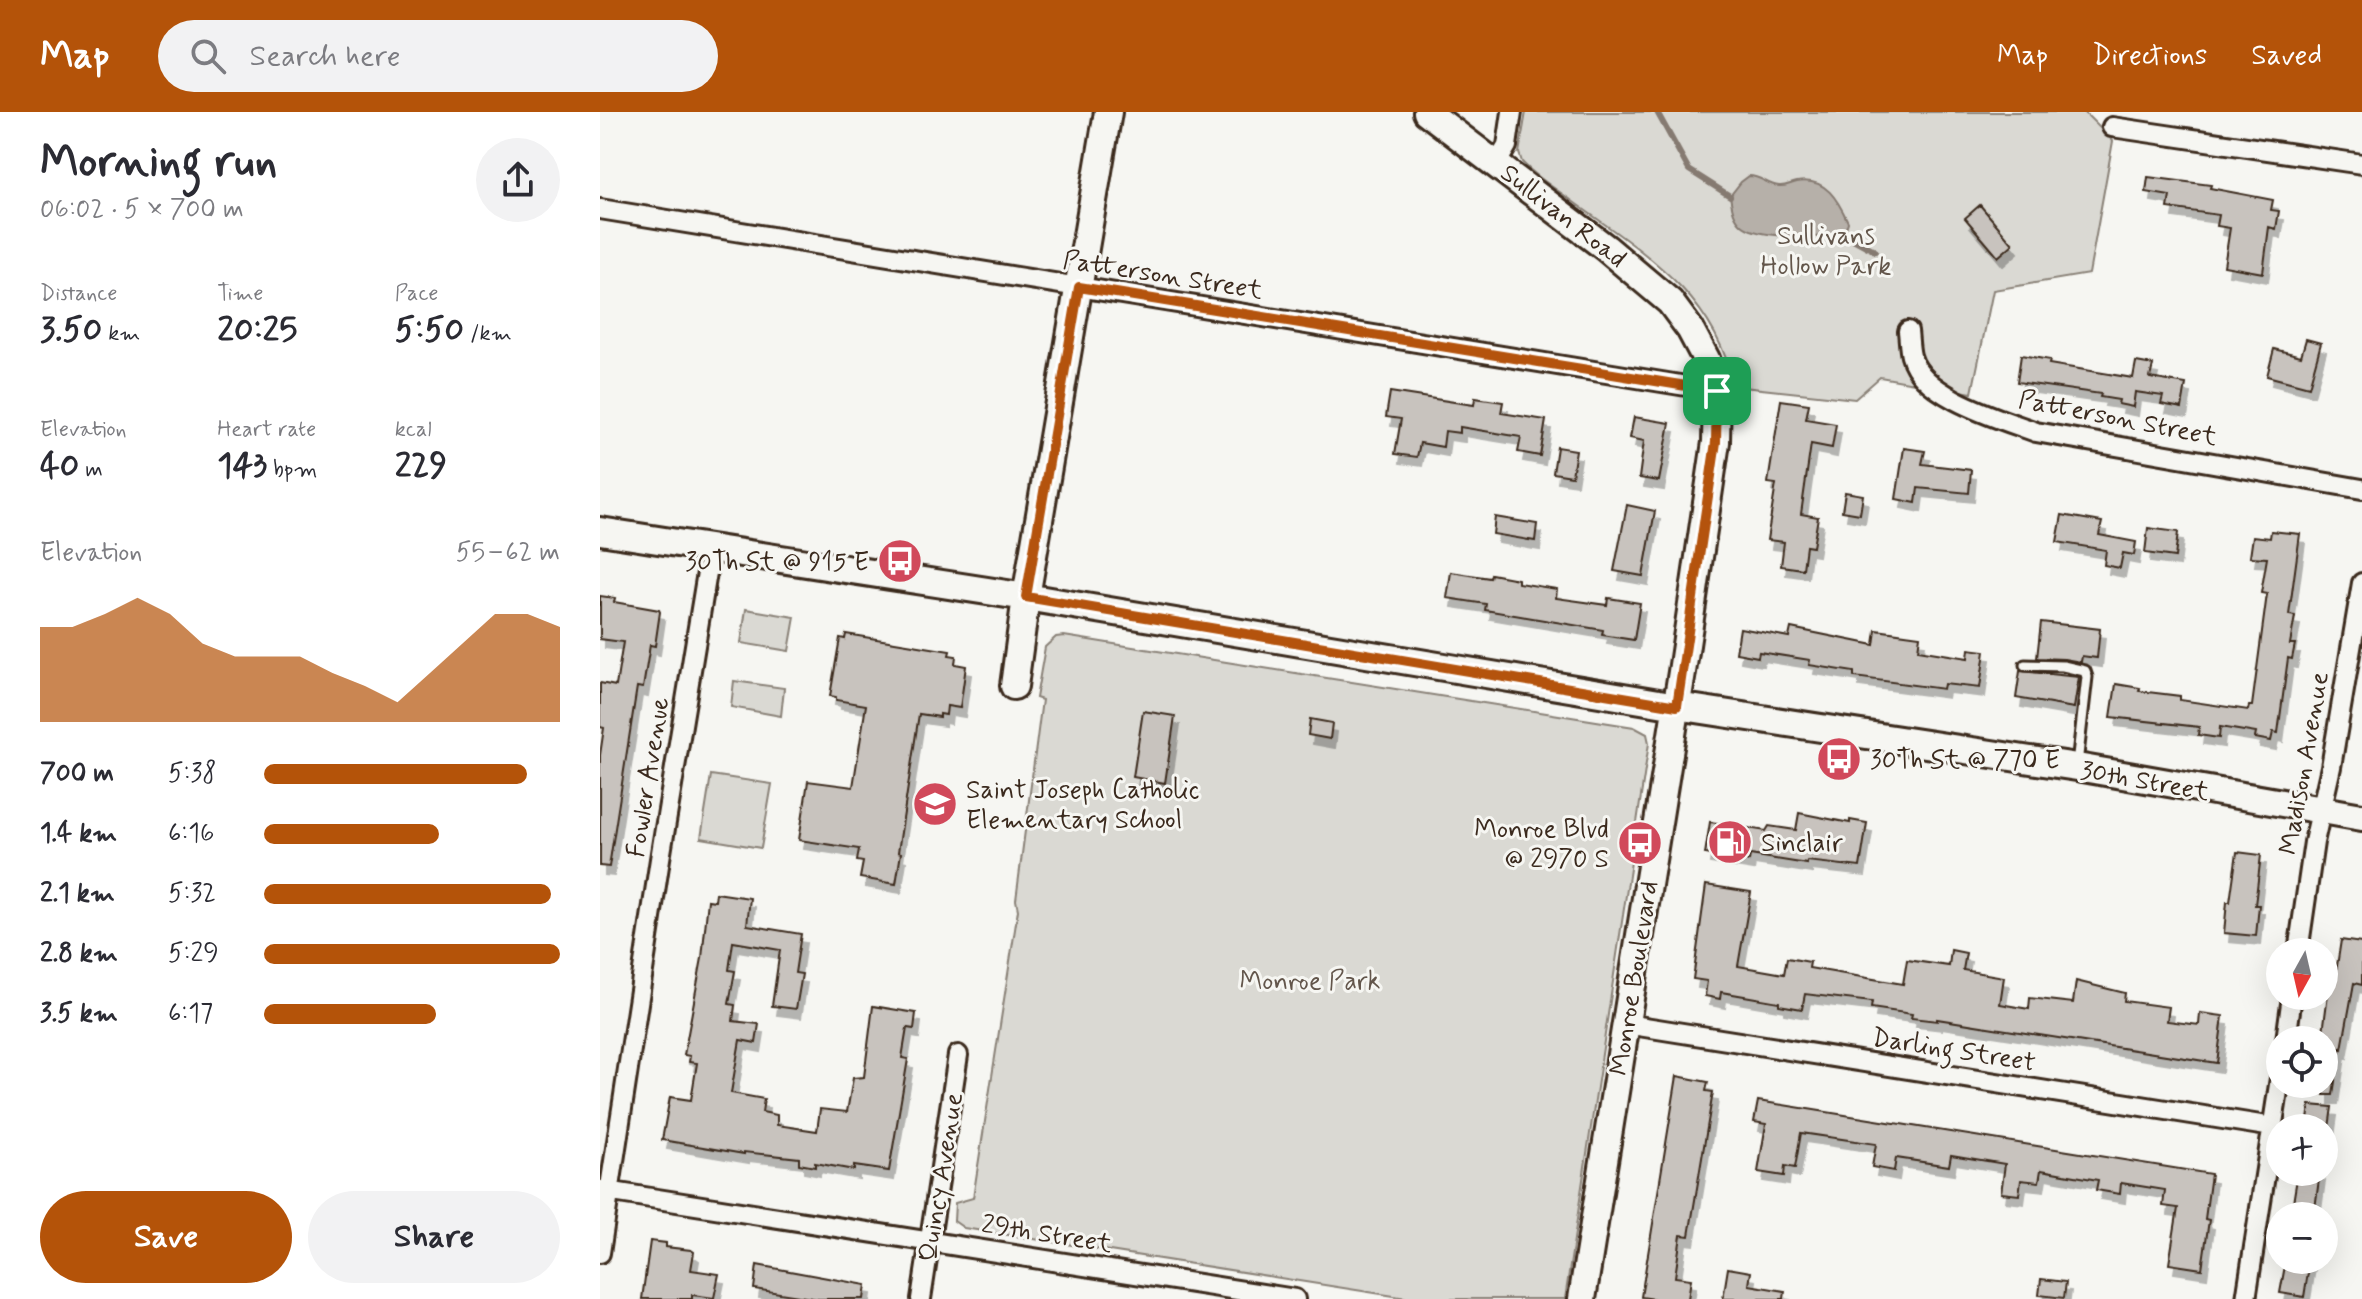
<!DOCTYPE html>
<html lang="en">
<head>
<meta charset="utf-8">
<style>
	:root { --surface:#fff; --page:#f2f2f3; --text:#2b2b33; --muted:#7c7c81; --accent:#b45309 }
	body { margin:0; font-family:Mynerve,sans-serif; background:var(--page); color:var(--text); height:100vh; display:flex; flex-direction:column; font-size:30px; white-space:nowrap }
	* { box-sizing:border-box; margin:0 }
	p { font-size:26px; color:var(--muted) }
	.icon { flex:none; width:44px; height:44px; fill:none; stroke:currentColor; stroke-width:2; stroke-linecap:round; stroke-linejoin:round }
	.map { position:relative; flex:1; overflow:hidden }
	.panel { display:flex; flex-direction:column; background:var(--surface); width:600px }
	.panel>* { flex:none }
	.needle { width:52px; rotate:188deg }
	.buttons { position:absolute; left:1666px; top:826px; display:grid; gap:16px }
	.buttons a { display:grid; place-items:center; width:72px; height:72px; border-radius:50%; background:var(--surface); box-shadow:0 8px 32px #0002; font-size:40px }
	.pin { position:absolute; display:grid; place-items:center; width:68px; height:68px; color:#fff; margin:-34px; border-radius:16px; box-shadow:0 4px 12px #0006 }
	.round { display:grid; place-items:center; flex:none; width:84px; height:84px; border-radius:42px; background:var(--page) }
	.overview { display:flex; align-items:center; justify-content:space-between; height:136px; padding:0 40px }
	h1 { font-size:44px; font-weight:800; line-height:60px }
	.stats { display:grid; grid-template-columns:repeat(3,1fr); gap:12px; height:136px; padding:8px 40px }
	.stats div { display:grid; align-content:center }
	.stats b { font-size:34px; font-weight:800 }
	.stats small { font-size:22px; font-weight:400 }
	.stats p { font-size:22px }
	.chart { height:224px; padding:16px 40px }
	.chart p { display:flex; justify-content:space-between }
	.chart svg { width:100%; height:144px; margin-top:8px; fill:var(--accent); opacity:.7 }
	.action { display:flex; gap:16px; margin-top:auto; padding:16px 40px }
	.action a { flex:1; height:92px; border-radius:48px; background:var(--accent); color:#fff; font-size:32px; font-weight:800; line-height:92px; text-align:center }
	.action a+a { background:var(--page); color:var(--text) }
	ul { padding:0 40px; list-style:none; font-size:26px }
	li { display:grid; grid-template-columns:128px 96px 1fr; align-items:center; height:60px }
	li i { height:20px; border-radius:10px; background:var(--accent) }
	header { display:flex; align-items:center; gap:48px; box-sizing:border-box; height:112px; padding:0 40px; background:var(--accent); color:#fff }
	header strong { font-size:38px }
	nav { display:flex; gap:44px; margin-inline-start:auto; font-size:28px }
	.search { width:560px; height:72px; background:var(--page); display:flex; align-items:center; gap:20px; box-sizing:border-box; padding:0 28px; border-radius:44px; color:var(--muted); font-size:30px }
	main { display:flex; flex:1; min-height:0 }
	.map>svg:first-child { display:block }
	.green { fill:#dad9d3; stroke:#8a8278; stroke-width:2 }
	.water { fill:#b6b0a9; stroke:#857a71; stroke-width:2 }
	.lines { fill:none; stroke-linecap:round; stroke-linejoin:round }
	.stream { stroke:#857a71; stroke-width:6 }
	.building { fill:#c8c3be; stroke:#3b2a1e; stroke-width:2; filter:url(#shadow) }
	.lane-casing { stroke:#3b2a1e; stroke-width:15 }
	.street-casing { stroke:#3b2a1e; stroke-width:24 }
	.secondary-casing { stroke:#3b2a1e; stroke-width:32 }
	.lane { stroke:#f6f6f2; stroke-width:9 }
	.street { stroke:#f6f6f2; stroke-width:18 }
	.secondary { stroke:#f6f6f2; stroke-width:26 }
	.route-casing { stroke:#fff; stroke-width:16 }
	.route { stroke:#b45309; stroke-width:10 }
	.labels { text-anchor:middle; stroke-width:6; stroke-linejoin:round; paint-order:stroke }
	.street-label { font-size:26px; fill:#3b2a1e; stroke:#f6f6f2 }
	.park-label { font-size:26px; fill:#63564b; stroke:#f6f6f2 }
	.poi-label { font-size:26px; fill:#3b2a1e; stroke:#f6f6f2; text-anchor:start }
</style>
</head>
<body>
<header>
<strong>Map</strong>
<div class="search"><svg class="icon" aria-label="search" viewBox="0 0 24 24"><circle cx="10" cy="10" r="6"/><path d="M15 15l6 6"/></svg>Search here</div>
<nav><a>Map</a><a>Directions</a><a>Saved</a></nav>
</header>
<main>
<section class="panel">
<div class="overview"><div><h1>Morning run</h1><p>06:02 · 5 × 700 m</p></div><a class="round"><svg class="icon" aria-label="share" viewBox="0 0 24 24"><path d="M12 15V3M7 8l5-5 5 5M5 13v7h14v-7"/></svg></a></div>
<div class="stats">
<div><p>Distance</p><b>3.50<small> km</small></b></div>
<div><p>Time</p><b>20:25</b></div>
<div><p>Pace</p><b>5:50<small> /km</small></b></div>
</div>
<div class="stats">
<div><p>Elevation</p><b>40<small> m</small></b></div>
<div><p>Heart rate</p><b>143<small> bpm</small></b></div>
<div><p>kcal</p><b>229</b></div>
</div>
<div class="chart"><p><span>Elevation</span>55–62 m</p>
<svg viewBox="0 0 160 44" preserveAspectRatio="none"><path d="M0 44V15L10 15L20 11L30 6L40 11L50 20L60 24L70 24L80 24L90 29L100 33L110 38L120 29L130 20L140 11L150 11L160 15V44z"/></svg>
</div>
<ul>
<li><b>700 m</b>5:38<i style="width:89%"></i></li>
<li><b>1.4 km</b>6:16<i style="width:59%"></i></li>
<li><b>2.1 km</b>5:32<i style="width:97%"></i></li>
<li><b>2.8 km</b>5:29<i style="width:100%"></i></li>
<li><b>3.5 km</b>6:17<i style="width:58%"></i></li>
</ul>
<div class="action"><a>Save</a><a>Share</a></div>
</section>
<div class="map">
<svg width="1762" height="1187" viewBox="0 0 1762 1187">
	<defs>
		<filter id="shadow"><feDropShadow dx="5" dy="9" stdDeviation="0" flood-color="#0004"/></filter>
	</defs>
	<rect width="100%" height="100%" fill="#f6f6f2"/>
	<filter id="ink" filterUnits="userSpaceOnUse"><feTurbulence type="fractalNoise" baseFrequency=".0125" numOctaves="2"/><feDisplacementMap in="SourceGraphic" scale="16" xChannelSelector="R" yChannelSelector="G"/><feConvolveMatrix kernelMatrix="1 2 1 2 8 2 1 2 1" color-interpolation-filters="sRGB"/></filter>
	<g filter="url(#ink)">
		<path class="green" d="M926 0H1484L1513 29 1489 162 1393 178 1372 281 1280 265 1255 287 1134 274C1114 181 1042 140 971 88 954 76 936 65 922 50L919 41Z
			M146 497 195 505 189 539 141 531Z
			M464 524 1034 615 1047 622 1049 631 965 1187H813L364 1116 354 1109 355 1091 373 1086 418 798 416 788 442 588 436 586 445 535 456 525Z
			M134 569 184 576 181 604 131 595Z
			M111 663 172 672 161 736 101 726Z"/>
		<path class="water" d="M1149 64C1161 64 1167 73 1179 74 1185 75 1191 71 1197 70 1226 65 1238 88 1248 110L1244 122 1235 125C1213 124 1158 127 1142 113 1133 105 1132 95 1130 84L1141 70Z"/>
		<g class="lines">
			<path class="stream" d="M1057 0 1089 58 1130 84
				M1244 122 1275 139"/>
		</g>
		<path class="building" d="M1548 65 1611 73 1610 76 1673 88 1671 98 1679 99 1676 117 1669 115 1663 161 1624 154 1630 116 1617 114 1619 103 1568 96 1570 84 1546 80Z
			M1380 93 1413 132 1398 145 1365 106Z
			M1706 227 1721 231 1709 275 1667 264 1674 237 1701 244Z
			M1421 243 1450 248 1449 252 1533 266 1536 250 1553 253 1550 266 1586 272 1582 296 1561 292 1563 284 1535 280 1533 295 1518 292 1519 288 1500 285 1501 282 1417 270Z
			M790 280 874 293 875 286 903 290 901 301 946 308 940 344 918 340 921 325 860 315V321L845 319 843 335 820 331 817 345 795 342 801 307 786 305Z
			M1181 288 1209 292 1206 307 1236 312 1232 336 1211 332 1201 402 1218 405 1213 435 1206 434 1203 457 1181 454 1184 430 1167 428 1176 372 1168 371Z
			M1034 305 1070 311 1059 369 1039 366 1044 329 1030 326Z
			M957 335 976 338 972 364 953 361Z
			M1304 336 1325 339 1322 352 1371 358 1369 381 1318 376 1316 391 1296 387Z
			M1245 380 1263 383 1260 402 1242 399Z
			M1027 393 1055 399 1043 464 1014 459Z
			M1462 403 1502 410 1499 423 1536 430 1534 443 1523 441 1520 456 1504 453 1506 438 1457 430Z
			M895 405 937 412 935 429 893 422Z
			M1548 416 1578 420 1575 445 1545 441Z
			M1671 419 1700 422 1689 503 1695 504 1690 532H1695L1692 547 1688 546 1678 621 1673 620 1671 629 1655 626 1656 621 1620 615 1619 626 1598 623 1599 615 1511 605 1516 572 1540 576 1539 579 1580 584V588L1648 598 1649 594H1652L1667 482 1661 481 1667 446 1650 445 1653 424 1670 426Z
			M851 460 890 466 891 462 918 467V471L957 477 956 486 1007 493 1008 486 1040 491 1034 528 1002 523 1003 518 885 498 886 492 847 486Z
			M0 484 15 486 14 490 59 498 60 500 55 534 50 533 43 576 37 575 9 755 0 754V643L4 616 0 615V571L16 574 23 530 0 527Z
			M1441 510 1500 517 1497 546 1482 544 1481 550 1464 547 1437 546Z
			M1140 516 1189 525 1191 516 1274 533 1276 518 1320 524 1318 538 1368 546 1369 537 1385 539 1380 576 1344 572 1343 577 1254 565V560L1209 553 1210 548 1159 540 1158 545 1136 541Z
			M246 522 350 539 349 543 356 544 355 552 366 554 360 596 347 594 346 603 340 602V605L319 602 298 740 301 741 296 772 260 766 263 750 257 749 259 737 199 728 208 669 253 675 266 593 236 588V585L230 584 240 526 245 527Z
			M1420 559 1479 565 1474 596 1416 586Z
			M543 599 575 604 565 671 533 665Z
			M710 607 732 611 730 627 708 623Z
			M1199 701 1250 711V708L1267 711 1260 755 1207 749V752L1150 743 1149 749 1105 742 1110 710 1166 719 1169 714 1196 718Z
			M1637 740 1661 743 1655 793H1659L1656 824 1624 821 1627 790H1630Z
			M1106 773 1151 780 1138 854 1184 862 1187 846 1210 850 1209 856 1303 872 1307 848 1349 854 1351 838 1366 841 1363 858 1404 865 1400 892 1429 897 1430 886 1473 891 1476 869 1525 881 1524 889 1569 895 1567 909 1599 913 1600 901 1623 904 1617 951 1337 907V909L1311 906 1312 902 1271 896 1272 890 1205 882 1202 897 1179 893V890L1121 880 1120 887 1105 884 1107 869 1093 867Z
			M116 781 150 786 147 813 201 822 195 861 202 862 196 897 172 894 180 838 133 830 129 858 135 859 129 892 135 893 133 909 159 912 156 931 140 928 131 981 164 987 162 1000 177 1003V1013L217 1019 220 997 247 1000 253 966 264 965 273 894 316 901 314 917 307 916 302 946 308 947 289 1059 254 1054V1058L215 1051V1055L199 1052V1046L144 1040V1042L62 1028 70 985 91 988 97 951 89 950 90 944 84 943 102 846 108 788 115 789Z
			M1741 828 1762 831V873L1754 871 1742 937 1740 936 1733 983H1724V928H1722L1730 866 1735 867Z
			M1077 964 1108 970 1106 979 1113 980 1089 1124 1081 1123 1075 1165 1091 1167 1088 1187H1055L1041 1185Z
			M1158 989 1611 1062 1605 1107 1609 1108 1602 1157 1569 1152 1578 1096 1563 1094 1565 1078 1521 1071 1520 1082 1496 1078 1498 1068 1441 1058 1439 1070 1421 1068 1419 1083 1401 1081 1405 1052 1351 1043 1349 1054 1296 1046 1294 1059 1272 1055 1276 1032 1201 1021 1195 1056 1185 1054 1184 1064 1158 1060 1166 1012 1154 1010Z
			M1710 993 1732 995 1729 1016H1707Z
			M1698 1060H1720L1714 1104 1691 1103Z
			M50 1129 66 1131V1135L91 1138 94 1140 91 1158 119 1162 114 1186 92 1183V1187H42Z
			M1686 1148H1710L1704 1185 1680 1181Z
			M157 1153 266 1173 264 1187H218L154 1177Z
			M1128 1156 1151 1160 1149 1173 1185 1179 1184 1187H1123Z
			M1441 1167 1466 1170 1464 1186 1439 1183Z"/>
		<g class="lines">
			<g class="lane-casing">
				<path id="lane" d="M1425 553 1463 554 1485 559 1487 565 1477 652"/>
			</g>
			<g class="street-casing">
				<path id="street" d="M1512 15 1762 52
					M897 51 907 34 912 0
					M0 97 1117 279
					M1308 219C1309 227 1309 236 1311 244 1322 285 1401 307 1436 320L1762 377
					M1698 840 1714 730 1731 655 1762 471
					M1026 912 1673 1015
					M1686 928 1692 884
					M0 1078 695 1187
					M0 1141 60 747 111 436
					M321 1187 358 943
					M1646 1187 1680 966"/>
			</g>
			<g class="secondary-casing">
				<path id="secondary" d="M827 0 1006 136 1070 190 1090 217 1106 247 1117 279 1116 330 1082 560 982 1187
					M0 419 426 485 1077 594 1477 655 1762 705
					M414 574 426 485 508 0"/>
			</g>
			<use href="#lane" class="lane"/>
			<use href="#street" class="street"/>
			<use href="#secondary" class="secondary"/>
		</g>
	</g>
	<g class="lines" filter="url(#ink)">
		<g class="route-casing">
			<path id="route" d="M479 175 1117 279 1116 330 1077 594 426 485Z"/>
		</g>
		<use href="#route" class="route"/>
	</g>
	<defs>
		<g id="bus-disc" transform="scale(2.3)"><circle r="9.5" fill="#d1495b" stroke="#f6f6f2"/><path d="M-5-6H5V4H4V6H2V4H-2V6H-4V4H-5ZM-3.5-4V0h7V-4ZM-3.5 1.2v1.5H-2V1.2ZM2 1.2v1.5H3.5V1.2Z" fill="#fff"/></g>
		<g id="school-disc" transform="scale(2.3)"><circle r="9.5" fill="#d1495b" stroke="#f6f6f2"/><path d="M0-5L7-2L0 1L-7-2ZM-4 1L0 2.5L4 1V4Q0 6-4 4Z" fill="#fff"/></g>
		<g id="fuel-disc" transform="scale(2.3)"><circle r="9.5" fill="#d1495b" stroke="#f6f6f2"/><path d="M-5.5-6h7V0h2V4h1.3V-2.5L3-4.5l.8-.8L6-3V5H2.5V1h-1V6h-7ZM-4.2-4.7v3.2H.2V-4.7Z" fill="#fff"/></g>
	</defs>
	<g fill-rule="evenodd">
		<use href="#bus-disc" x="300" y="449"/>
		<use href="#bus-disc" x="1239" y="647"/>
		<use href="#school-disc" x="335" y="692"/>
		<use href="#fuel-disc" x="1130" y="730"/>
		<use href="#bus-disc" x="1040" y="731"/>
	</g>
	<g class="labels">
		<g class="street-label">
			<text transform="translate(964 103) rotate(38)" y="9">Sullivan Road</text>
			<text transform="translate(563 162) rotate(9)" y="9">Patterson Street</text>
			<text transform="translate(1518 305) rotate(11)" y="9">Patterson Street</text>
			<text transform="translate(1703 651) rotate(-80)" y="9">Madison Avenue</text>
			<text transform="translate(47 665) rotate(-81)" y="9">Fowler Avenue</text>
			<text transform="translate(1545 668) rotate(10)" y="9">30th Street</text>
			<text transform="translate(1033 866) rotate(-81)" y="9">Monroe Boulevard</text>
			<text transform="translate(1354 937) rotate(9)" y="9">Darling Street</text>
			<text transform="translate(340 1065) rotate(-81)" y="9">Quincy Avenue</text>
			<text transform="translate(447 1121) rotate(9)" y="9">29th Street</text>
		</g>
		<g class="park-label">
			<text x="1226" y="132">Sullivans<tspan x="1226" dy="30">Hollow Park</tspan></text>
			<text x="710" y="877">Monroe Park</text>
		</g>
		<g class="poi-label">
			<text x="269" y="458" text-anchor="end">30Th St @ 915 E</text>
			<text x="1270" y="656">30Th St @ 770 E</text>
			<text x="366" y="686">Saint Joseph Catholic<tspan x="366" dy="30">Elementary School</tspan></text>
			<text x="1009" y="725" text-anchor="end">Monroe Blvd<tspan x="1009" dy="30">@ 2970 S</tspan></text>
			<text x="1161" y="739">Sinclair</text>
		</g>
	</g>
</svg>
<div class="buttons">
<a><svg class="needle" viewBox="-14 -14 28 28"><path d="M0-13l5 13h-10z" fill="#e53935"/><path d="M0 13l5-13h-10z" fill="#7c7c81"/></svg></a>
<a><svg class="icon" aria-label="locate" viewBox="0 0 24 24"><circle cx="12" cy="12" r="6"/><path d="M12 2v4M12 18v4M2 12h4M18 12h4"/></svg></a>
<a>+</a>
<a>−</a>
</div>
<div class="pin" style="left:1117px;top:279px;background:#1e9e55"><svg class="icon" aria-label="arrive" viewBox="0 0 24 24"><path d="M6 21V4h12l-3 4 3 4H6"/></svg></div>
</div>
</main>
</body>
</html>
